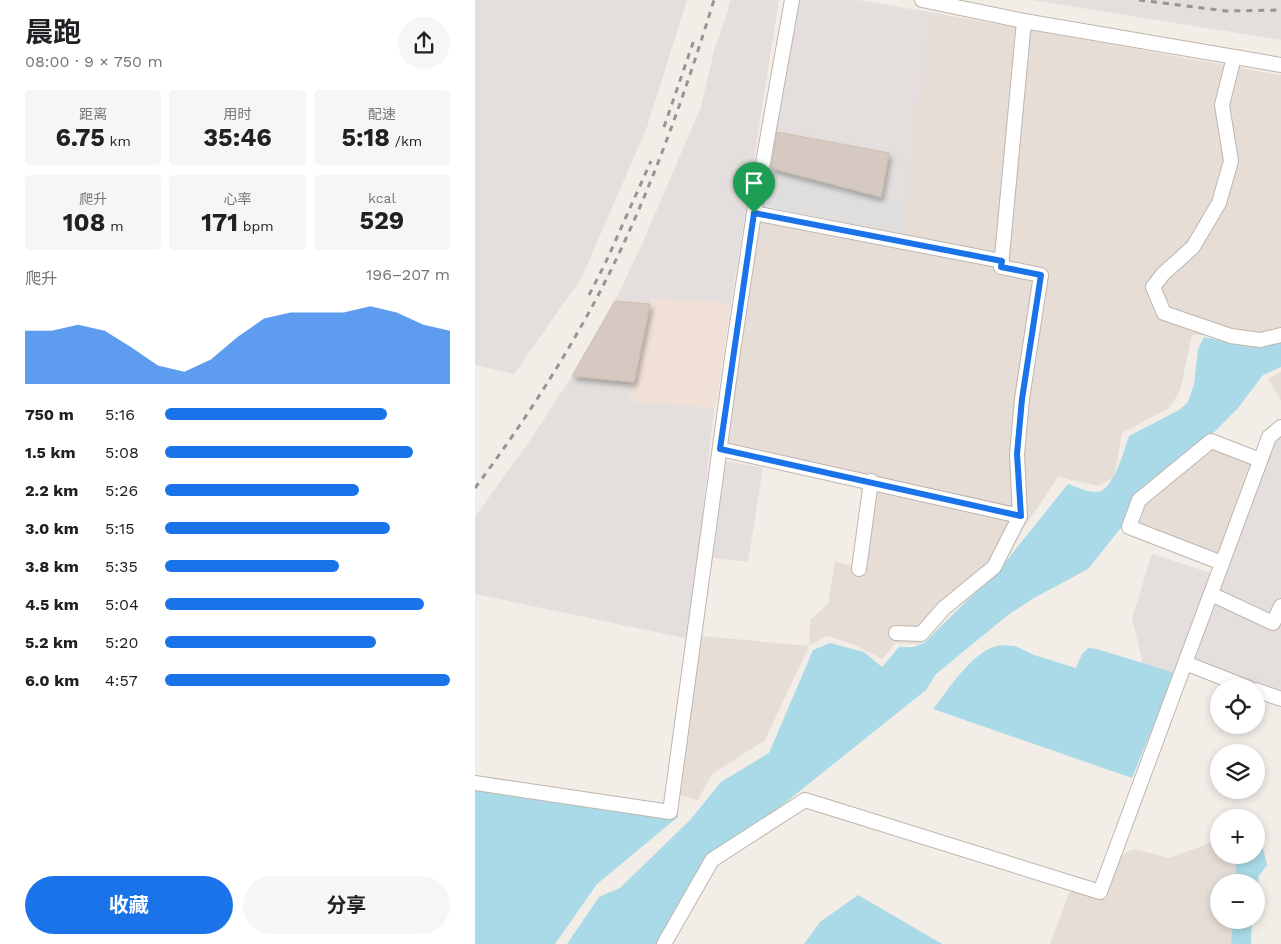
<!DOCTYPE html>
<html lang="zh">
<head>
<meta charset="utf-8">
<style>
	:root { --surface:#fff; --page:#f6f6f6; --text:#202124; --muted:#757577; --accent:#1a73e8 }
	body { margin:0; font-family:"Work Sans","Noto Sans SC",sans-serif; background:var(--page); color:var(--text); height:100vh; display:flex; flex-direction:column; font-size:19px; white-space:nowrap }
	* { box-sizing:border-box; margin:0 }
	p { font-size:16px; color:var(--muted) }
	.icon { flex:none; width:28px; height:28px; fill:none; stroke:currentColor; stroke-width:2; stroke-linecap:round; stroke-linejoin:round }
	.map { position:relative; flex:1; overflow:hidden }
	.side { display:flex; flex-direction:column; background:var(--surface); width:475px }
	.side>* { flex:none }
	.fabs { position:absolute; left:735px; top:679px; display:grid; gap:10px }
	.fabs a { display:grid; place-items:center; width:55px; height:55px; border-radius:50%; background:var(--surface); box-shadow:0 2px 8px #0003; font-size:25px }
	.pin { position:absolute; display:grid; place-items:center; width:42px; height:42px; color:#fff; margin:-51px -21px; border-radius:50% 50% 50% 0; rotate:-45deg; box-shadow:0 0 5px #0007 }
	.pin .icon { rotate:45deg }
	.round { display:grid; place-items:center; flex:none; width:52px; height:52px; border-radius:26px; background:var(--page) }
	.overview { display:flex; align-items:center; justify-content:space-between; height:85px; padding:0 25px }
	h1 { font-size:28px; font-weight:700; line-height:38px }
	.metrics { display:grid; grid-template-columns:repeat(3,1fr); gap:8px; height:85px; padding:5px 25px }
	.metrics div { display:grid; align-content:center; border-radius:5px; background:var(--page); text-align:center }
	.metrics b { font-size:25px; font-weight:700 }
	.metrics small { font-size:14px; font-weight:400 }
	.metrics p { font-size:14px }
	.chart { height:140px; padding:10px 25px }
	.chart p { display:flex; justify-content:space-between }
	.chart svg { width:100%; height:90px; margin-top:5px; fill:var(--accent); opacity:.7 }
	.primary-button { display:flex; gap:10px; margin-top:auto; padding:10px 25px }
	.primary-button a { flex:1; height:58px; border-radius:30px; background:var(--accent); color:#fff; font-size:20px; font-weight:700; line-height:58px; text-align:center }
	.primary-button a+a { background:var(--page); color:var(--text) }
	ul { padding:0 25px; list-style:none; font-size:16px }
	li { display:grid; grid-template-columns:80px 60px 1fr; align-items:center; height:38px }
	li i { height:12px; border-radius:6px; background:var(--accent) }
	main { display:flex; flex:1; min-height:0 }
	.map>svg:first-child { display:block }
	.residential { fill:#e5ddd6 }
	.commercial { fill:#f1e0d5 }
	.industrial { fill:#e4dfdc }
	.parking { fill:#e0dedc }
	.water { fill:#aadae8 }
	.building { fill:#d5c9c1; stroke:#ccbdb2; filter:url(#shadow) }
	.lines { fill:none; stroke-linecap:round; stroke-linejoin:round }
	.minor-casing { stroke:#bfb5ae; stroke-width:16 }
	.minor { stroke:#fff; stroke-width:14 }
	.rail { stroke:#959595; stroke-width:3; stroke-dasharray:6 6; stroke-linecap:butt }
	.route-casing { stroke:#fff; stroke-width:10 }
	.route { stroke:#1a73e8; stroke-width:6 }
</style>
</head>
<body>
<main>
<section class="side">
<div class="overview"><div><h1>晨跑</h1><p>08:00 · 9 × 750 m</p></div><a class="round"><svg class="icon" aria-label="share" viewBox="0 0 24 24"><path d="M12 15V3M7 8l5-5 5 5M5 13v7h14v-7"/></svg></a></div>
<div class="metrics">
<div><p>距离</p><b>6.75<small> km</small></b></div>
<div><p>用时</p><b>35:46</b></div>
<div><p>配速</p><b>5:18<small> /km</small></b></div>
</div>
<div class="metrics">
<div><p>爬升</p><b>108<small> m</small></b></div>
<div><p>心率</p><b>171<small> bpm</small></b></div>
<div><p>kcal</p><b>529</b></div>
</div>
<div class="chart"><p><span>爬升</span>196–207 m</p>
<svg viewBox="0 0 160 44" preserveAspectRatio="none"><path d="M0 44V18L10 18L20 15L30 18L40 26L50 35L60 38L70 32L80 21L90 12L100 9L110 9L120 9L130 6L140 9L150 15L160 18V44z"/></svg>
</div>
<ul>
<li><b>750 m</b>5:16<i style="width:78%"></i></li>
<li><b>1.5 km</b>5:08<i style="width:87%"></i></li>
<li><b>2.2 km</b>5:26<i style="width:68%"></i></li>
<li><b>3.0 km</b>5:15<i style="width:79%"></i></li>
<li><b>3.8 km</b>5:35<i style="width:61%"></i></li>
<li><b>4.5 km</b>5:04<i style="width:91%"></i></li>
<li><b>5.2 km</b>5:20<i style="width:74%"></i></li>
<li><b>6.0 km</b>4:57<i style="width:100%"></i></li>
</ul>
<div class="primary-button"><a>收藏</a><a>分享</a></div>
</section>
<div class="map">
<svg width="806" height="944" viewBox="0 0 806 944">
	<defs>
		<filter id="shadow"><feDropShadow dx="2.5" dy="4.5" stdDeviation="2.5" flood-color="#0004"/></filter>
	</defs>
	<rect width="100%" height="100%" fill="#f2ede7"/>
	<path class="residential" d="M454 12 806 75V341L765 346 736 335H717L705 391 694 408 647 433 639 477 623 486 583 477 552 523 446 644 421 643 407 659 378 644 352 636 334 646 290 740 237 774 223 800 204 795 225 636 334 646 335 620 353 604 360 562 391 568 400 488 245 449 279 213 427 241Z
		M806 372V401L793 378Z
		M736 441 785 460 747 563 654 527 666 498Z
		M744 836V855H762L760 882H744V920H758L756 944H575L598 883 633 895 636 861 658 849 694 858 741 841Z"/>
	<path class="commercial" d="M176 298 256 304 241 405 239 408 155 401Z"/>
	<path class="industrial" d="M0 0H212L172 127 107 277 39 374 0 365Z
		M255 0H304L256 304 177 298 175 304 140 301 168 242 226 107 240 47 252 14Z
		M319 0H383L454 12 432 203 405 197 414 153 299 131Z
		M557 0H806V40Z
		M97 376 159 382 155 401 239 408 214 639 0 594V517L58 436Z
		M806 435V701L717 660 741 604 798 630 742 593 799 440Z
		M251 461 288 468 273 562 238 558Z
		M677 554 736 573 700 673 668 664 657 618Z"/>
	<path class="parking" d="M293 167 432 203 428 234 287 206Z"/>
	<path class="water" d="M729 337 775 347 806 341V367L788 375 763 408 653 519 613 569 559 598 533 615 461 674 451 690 271 834 247 850 184 944H92L124 897 145 888 216 819 246 782 294 753 338 650 355 643 389 652 407 667 424 647H439L449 643 528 565 593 484C602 487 612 492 621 492 638 493 649 450 654 436L704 410 713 402 719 384 723 349Z
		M526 645 540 646 559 655 601 668 607 654 613 648 622 649 700 673 657 778 458 709C475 688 498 649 526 645Z
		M0 787 204 816 122 884 80 944H0Z
		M781 846 788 848 792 865 784 876 781 890V882H760L762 855H781Z
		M383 895 467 944H329L345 922Z
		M758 920H777L776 944H756Z"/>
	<path class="building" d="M302 132 414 153 406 197 296 168Z
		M140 301 175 304 159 382 97 376Z"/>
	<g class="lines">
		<g class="minor-casing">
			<path id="minor" d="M447 0 549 21 806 65
				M759 57 747 105 756 161 744 203 718 247 688 274 678 287 689 313 756 336 785 340 806 335
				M279 213 527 261
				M245 449 545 516
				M747 563 654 527 664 500 736 441 785 460
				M384 569 396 481
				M736 594 798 623 806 606
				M421 633 446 634 469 608 519 567 545 516 542 454 547 399 566 275 526 267 549 21
				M710 663 774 688
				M781 690 806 699
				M0 783 195 812 258 351 279 213 317 0
				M189 944 237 860 330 800 625 892 794 437 806 427"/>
		</g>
		<use href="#minor" class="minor"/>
		<path class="rail" d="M664 0 751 11 806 10
			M189 127 220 37
			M114 295 130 264 176 161
			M0 488C48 424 97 348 133 276 177 188 210 94 239 0"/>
	</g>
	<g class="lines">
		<g class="route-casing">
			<path id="route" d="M279 213 527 261 526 267 566 275 547 399 542 454 546 516 245 449Z"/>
		</g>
		<use href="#route" class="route"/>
	</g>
</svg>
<div class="fabs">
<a><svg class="icon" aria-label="locate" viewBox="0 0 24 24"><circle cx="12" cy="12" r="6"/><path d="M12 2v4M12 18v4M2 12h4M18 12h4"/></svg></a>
<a><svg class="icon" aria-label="layers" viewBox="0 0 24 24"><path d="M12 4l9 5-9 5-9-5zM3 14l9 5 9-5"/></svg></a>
<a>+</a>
<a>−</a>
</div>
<div class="pin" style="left:279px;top:213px;background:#1e9e55"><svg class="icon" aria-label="arrive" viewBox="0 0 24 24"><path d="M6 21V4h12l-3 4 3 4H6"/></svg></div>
</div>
</main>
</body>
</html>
